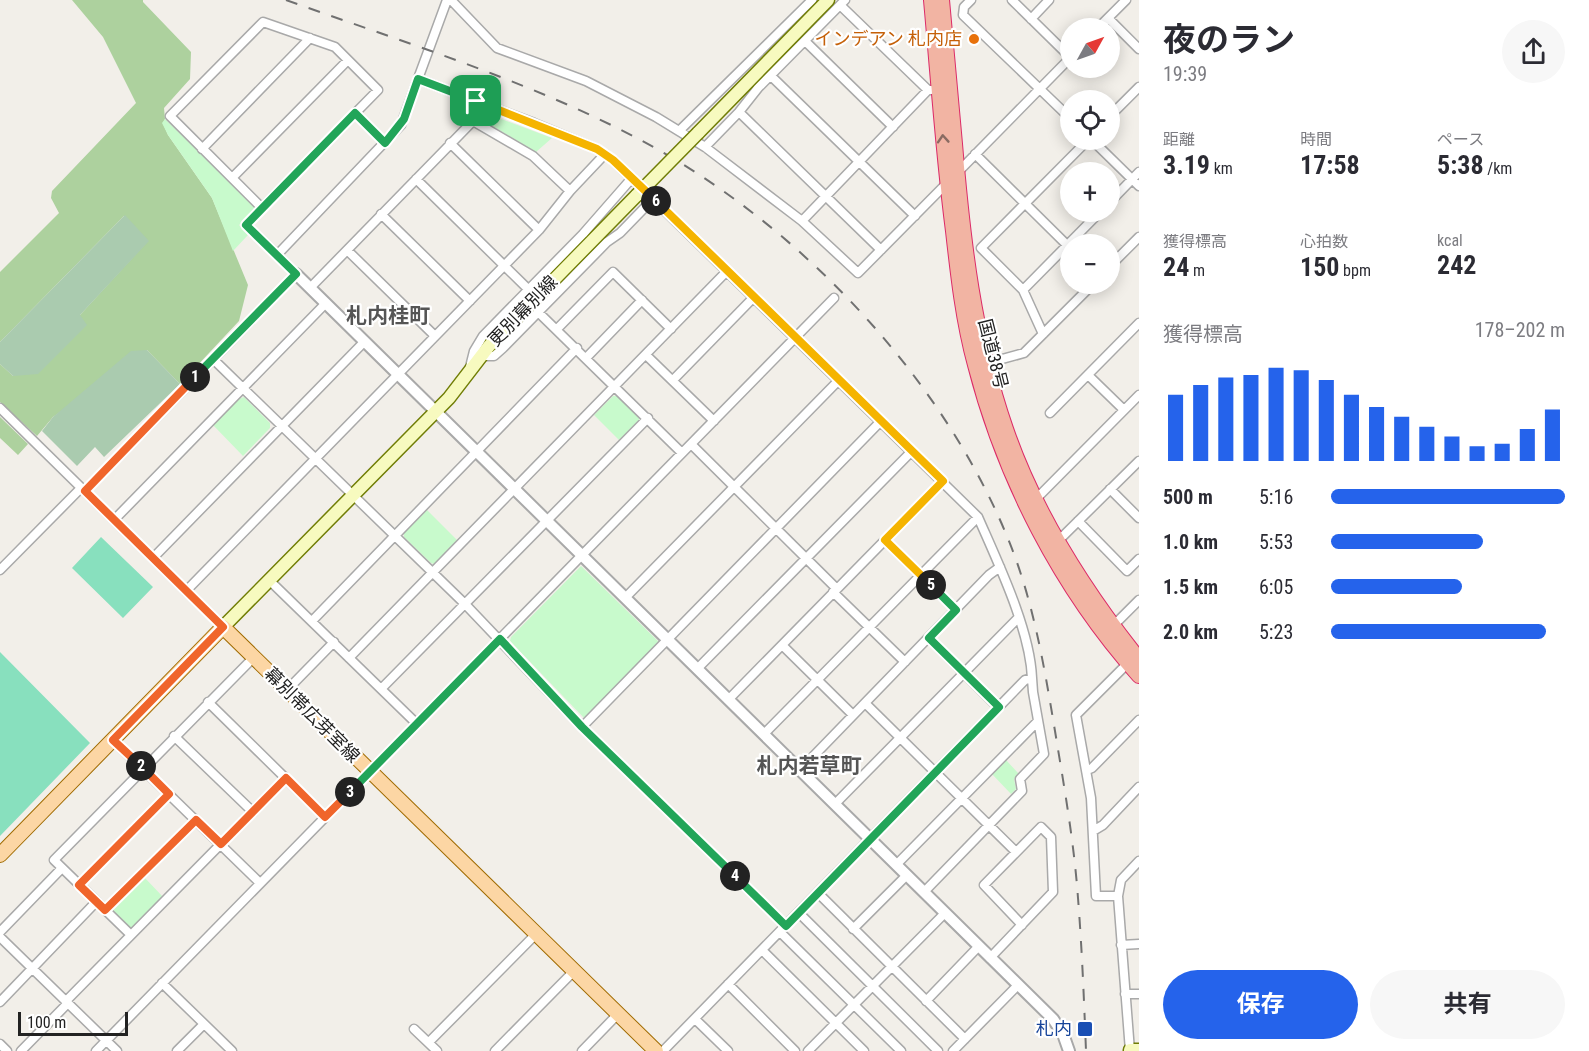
<!DOCTYPE html>
<html lang="ja">
<head>
<meta charset="utf-8">
<style>
	:root { --surface:#fff; --page:#f7f7f7; --text:#2b2b33; --muted:#7c7c81; --accent:#2563eb }
	body { margin:0; font-family:"Roboto Condensed","Noto Sans JP",sans-serif; background:var(--page); color:var(--text); height:100vh; display:flex; flex-direction:column; font-size:22px; white-space:nowrap }
	* { box-sizing:border-box; margin:0 }
	p { font-size:20px; color:var(--muted) }
	.icon { flex:none; width:33px; height:33px; fill:none; stroke:currentColor; stroke-width:2; stroke-linecap:round; stroke-linejoin:round }
	.map { position:relative; flex:1; overflow:hidden }
	.drawer { display:flex; flex-direction:column; background:var(--surface); width:450px }
	.drawer>* { flex:none }
	.needle { width:39px; rotate:50deg }
	.controls { position:absolute; left:1060px; top:18px; display:grid; gap:12px }
	.controls a { display:grid; place-items:center; width:60px; height:60px; border-radius:50%; background:var(--surface); box-shadow:0 3px 15px #0003; font-size:30px }
	.scale { position:absolute; left:18px; bottom:15px; width:110px; box-sizing:border-box; padding-left:6px; border:3px solid #222; border-top:0; font-size:16px; line-height:21px; white-space:nowrap; color:#222; -webkit-text-stroke:4px #fff; paint-order:stroke }
	.pin { position:absolute; display:grid; place-items:center; width:51px; height:51px; color:#fff; margin:-26px; border-radius:12px; box-shadow:0 3px 9px #0006 }
	.km { position:absolute; width:30px; height:30px; margin:-15px; border-radius:50%; background:#222; color:#fff; font-size:16px; line-height:30px; text-align:center }
	.round { display:grid; place-items:center; flex:none; width:63px; height:63px; border-radius:32px; background:var(--page) }
	.head { display:flex; align-items:center; justify-content:space-between; height:102px; padding:0 24px }
	h1 { font-size:33px; font-weight:700; line-height:45px }
	.metrics { display:grid; grid-template-columns:repeat(3,1fr); gap:9px; height:102px; padding:6px 24px }
	.metrics div { display:grid; align-content:center }
	.metrics b { font-size:26px; font-weight:700 }
	.metrics small { font-size:16px; font-weight:400 }
	.metrics p { font-size:16px }
	.chart { height:168px; padding:12px 24px }
	.chart p { display:flex; justify-content:space-between }
	.chart svg { width:100%; height:108px; margin-top:6px; stroke:var(--accent); stroke-width:6 }
	.button { display:flex; gap:12px; margin-top:auto; padding:12px 24px }
	.button a { flex:1; height:69px; border-radius:36px; background:var(--accent); color:#fff; font-size:24px; font-weight:700; line-height:69px; text-align:center }
	.button a+a { background:var(--page); color:var(--text) }
	ul { padding:0 24px; list-style:none; font-size:20px }
	li { display:grid; grid-template-columns:96px 72px 1fr; align-items:center; height:45px }
	li i { height:15px; border-radius:8px; background:var(--accent) }
	main { display:flex; flex:1; min-height:0 }
	.map>svg:first-child { display:block }
	.forest { fill:#add19e }
	.cemetery { fill:#aacbaf }
	.park { fill:#c8facc }
	.pitch { fill:#88e0be }
	.lines { fill:none; stroke-linecap:round; stroke-linejoin:round }
	.minor-casing { stroke:#a9a9a9; stroke-width:11 }
	.tertiary-casing { stroke:#a9a9a9; stroke-width:14 }
	.secondary-casing { stroke:#707d05; stroke-width:15 }
	.primary-casing { stroke:#a06b00; stroke-width:16 }
	.trunk-casing { stroke:#dc2a67; stroke-width:16 }
	.minor { stroke:#fff; stroke-width:8 }
	.tertiary { stroke:#fff; stroke-width:10 }
	.secondary { stroke:#f7fabf; stroke-width:12 }
	.primary { stroke:#fcd6a4; stroke-width:14 }
	.trunk { stroke:#f2b4a3; stroke-width:14 }
	.rail { stroke:#707070; stroke-width:2; stroke-dasharray:12 12; stroke-linecap:butt }
	.secondary-bridge-casing { stroke:#707d05; stroke-width:15; stroke-linecap:butt }
	.secondary-bridge { stroke:#f7fabf; stroke-width:12 }
	.oneway { stroke:#8a6b62 }
	.split-1-casing { stroke:#fff; stroke-width:12 }
	.split-2-casing { stroke:#fff; stroke-width:12 }
	.split-3-casing { stroke:#fff; stroke-width:12 }
	.split-4-casing { stroke:#fff; stroke-width:12 }
	.split-5-casing { stroke:#fff; stroke-width:12 }
	.split-6-casing { stroke:#fff; stroke-width:12 }
	.split-7-casing { stroke:#fff; stroke-width:12 }
	.split-1 { stroke:#22a559; stroke-width:8 }
	.split-2 { stroke:#f0652b; stroke-width:8 }
	.split-3 { stroke:#f0652b; stroke-width:8 }
	.split-4 { stroke:#22a559; stroke-width:8 }
	.split-5 { stroke:#22a559; stroke-width:8 }
	.split-6 { stroke:#f5b400; stroke-width:8 }
	.split-7 { stroke:#f5b400; stroke-width:8 }
	.food-dot { fill:#e8710a; stroke:#fff; stroke-width:2 }
	.transit-dot { fill:#1a4fb4; stroke:#fff; stroke-width:2 }
	.labels { text-anchor:middle; stroke-width:4.5; stroke-linejoin:round; paint-order:stroke }
	.food-label { font-size:18px; fill:#c56008; stroke:#fff; text-anchor:end }
	.street-label { font-size:18px; fill:#222; stroke:#fff }
	.transit-label { font-size:18px; fill:#164399; stroke:#fff; text-anchor:end }
	.quarter-label { font-size:21px; font-weight:bold; fill:#555; stroke:#fff }
</style>
</head>
<body>
<main>
<div class="map">
<svg width="1139" height="1051" viewBox="0 0 1139 1051">
	<rect width="100%" height="100%" fill="#f2efe9"/>
	<path class="forest" d="M72 0H143V2L191 52 190 79 164 108 165 119 163 123 168 135 212 198 248 285 239 321 180 384 147 350 53 417 37 436 0 402V364L13 376 80 315 148 241 124 216 0 342V272L59 213 51 198 52 191 136 103 103 37Z
		M0 417 28 444 18 455 0 438Z"/>
	<path class="cemetery" d="M125 215 149 241 80 315 87 325 38 374 13 376 0 364V342Z
		M147 350 180 384 104 457 95 447 77 466 42 431 53 417 131 351Z"/>
	<path class="park" d="M464 105 552 138 536 152 474 115Z
		M165 119 254 204V210L239 225 248 235 233 251 212 198 168 135 162 123Z
		M613 396H617L639 417V420L619 440 594 415Z
		M244 397 270 423V428L243 456 213 425 239 399Z
		M427 510 457 540 434 564 431 563 404 537V533Z
		M581 566 660 643 585 719 510 641 511 637Z
		M1006 760 1019 774 1014 779 1016 789 1011 794 992 774Z
		M145 878 164 898 132 928 129 929 113 913V909Z"/>
	<path class="pitch" d="M101 537 153 587 123 618 72 568Z
		M0 652 90 743 0 836Z"/>
	<g class="lines">
		<g class="minor-casing">
			<path id="minor" d="M451 0 497 48 586 81 656 117 705 147 802 221 858 273 949 181
				M971 0 964 7 963 15 1071 119
				M1012 0 1070 57
				M840 5 928 90H931
				M1108 18 1139 49
				M1031 19 1049 0
				M1098 28 1126 0
				M805 41 893 127
				M771 76 915 216
				M418 79 534 123 597 149 613 160 978 517C998 563 1030 629 1032 678L1025 680 663 1051
				M739 112 881 250
				M355 113 385 143
				M1110 116 1139 87
				M679 131 812 0
				M1092 140 1139 186
				M450 143 539 230
				M705 147 739 112 758 88 845 0
				M202 149 310 38
				M975 154 1067 245
				M958 172 1071 57
				M232 178 348 60
				M416 179 528 289
				M1110 202 1139 172
				M262 208 170 116 263 22 335 47 378 90 262 208 246 225 277 255
				M381 214 470 301
				M802 221 928 90
				M347 250 435 336
				M1110 266 1139 237
				M310 288 473 121 533 156 570 191
				M1023 290 1100 212
				M538 312 682 453
				M557 329 613 272 671 329
				M1043 334 1023 290 981 248 1088 140
				M646 355 714 421
				M480 356H494L503 348 607 242 620 233 653 199
				M586 358 642 300
				M213 359 465 604 582 727 786 926
				M984 364 1024 353 1093 284
				M470 367 474 351 483 336 583 234 632 178
				M1088 375 1124 410
				M673 380 754 297
				M0 408 223 627
				M1050 413 1139 323
				M691 444 837 589
				M1110 489 1139 518
				M85 491 296 274 277 255 401 125 447 0
				M1034 501 1139 395
				M114 520 326 303
				M1078 521 1127 571 1139 559
				M885 540 956 610
				M1058 541 1139 461
				M153 558 365 341
				M0 570 81 488
				M269 580 417 724
				M186 591 539 230 570 191 605 154
				M833 592 905 662
				M625 598 839 380
				M312 621 577 348
				M1113 626 1139 600
				M929 638 998 707
				M782 645 853 715
				M349 658 727 271
				M697 669 912 451
				M381 689 648 418
				M287 690 334 642
				M728 700 943 481
				M208 702 325 817
				M865 703 1016 852
				M582 727 881 421
				M764 734 978 517
				M174 736 253 812
				M113 740 260 883
				M800 770 989 575 1000 567
				M1087 770 1092 768 1139 720
				M835 804 1018 618
				M1093 831 1103 825 1139 787
				M896 865 1038 721
				M79 885 169 794
				M924 892 1022 791 1020 779 1044 754 1033 692 1032 678
				M818 893 965 1039
				M1118 896H1096L1091 798 1076 715 1128 663
				M105 910 196 820
				M799 913 938 1051
				M853 929 907 875
				M0 932 62 868
				M780 932 901 1051
				M131 935 54 860 254 657
				M0 937 117 1051
				M1121 945 1139 944
				M762 950 864 1051
				M990 958 1053 892 1051 837 1041 827 984 885 1022 925
				M162 983 232 1051
				M728 984 795 1051
				M1125 994H1139
				M66 1001 286 778
				M926 1001 979 946
				M0 1002 96 902
				M695 1019 728 1051
				M414 1029 437 1051
				M429 1042 536 934
				M0 1044 7 1051
				M21 1051 68 1003
				M96 1051 834 298
				M177 1051 204 1024
				M495 1051 574 971
				M582 1051 618 1014
				M808 1051 945 913
				M953 1051 1018 985
				M1130 1051 1118 896 1121 880 1139 861"/>
		</g>
		<g class="tertiary-casing">
			<path id="tertiary" d="M296 274 1053 1019 1063 1034 1069 1051"/>
		</g>
		<g class="secondary-casing">
			<path id="secondary" d="M698 133 828 0
				M223 627 449 398 489 346 637 195
				M1130 1050H1139"/>
		</g>
		<g class="primary-casing">
			<path id="primary" d="M0 855 223 627 656 1051"/>
		</g>
		<g class="trunk-casing">
			<path id="trunk" d="M931 0C938 77 943 154 953 231 958 276 963 321 975 365 1004 478 1061 589 1139 676
				M942 0C946 48 951 96 955 144 963 241 974 337 1006 429 1035 513 1084 590 1139 659"/>
		</g>
		<use href="#minor" class="minor"/>
		<use href="#tertiary" class="tertiary"/>
		<use href="#secondary" class="secondary"/>
		<use href="#primary" class="primary"/>
		<use href="#trunk" class="trunk"/>
		<path class="rail" d="M286 0C403 42 523 79 633 136 796 220 949 381 1014 554 1035 611 1045 671 1055 731 1064 786 1074 842 1078 898 1082 949 1084 1000 1086 1051"/>
		<g class="secondary-bridge-casing">
			<path id="secondary-bridge" d="M637 195 698 133"/>
		</g>
		<use href="#secondary-bridge" class="secondary-bridge"/>
	</g>
	<defs><path id="oneway-chevron" d="M-2-3.5L2.5 0L-2 3.5" fill="none" stroke-width="1.6" stroke-linecap="round" stroke-linejoin="round" transform="scale(1.5)"/></defs>
	<use class="oneway" href="#oneway-chevron" transform="translate(943 139) rotate(-94)"/>
	<g class="lines">
		<g class="split-1-casing">
			<path id="split-1" d="M195 377 296 274 246 225 355 113 385 143 404 119 418 79 476 101"/>
		</g>
		<g class="split-2-casing">
			<path id="split-2" d="M141 766 113 740 223 627 85 491 195 377"/>
		</g>
		<g class="split-3-casing">
			<path id="split-3" d="M141 766 169 794 79 885 105 910 196 820 221 844 286 778 325 817 350 792"/>
		</g>
		<g class="split-4-casing">
			<path id="split-4" d="M350 792 500 639 582 727 735 876"/>
		</g>
		<g class="split-5-casing">
			<path id="split-5" d="M735 876 786 926 999 707 929 638 956 610 931 585"/>
		</g>
		<g class="split-6-casing">
			<path id="split-6" d="M656 201 943 481 885 540 931 585"/>
		</g>
		<g class="split-7-casing">
			<path id="split-7" d="M476 101 597 149 613 160 656 201"/>
		</g>
		<use href="#split-1" class="split-1"/>
		<use href="#split-2" class="split-2"/>
		<use href="#split-3" class="split-3"/>
		<use href="#split-4" class="split-4"/>
		<use href="#split-5" class="split-5"/>
		<use href="#split-6" class="split-6"/>
		<use href="#split-7" class="split-7"/>
	</g>
	<circle class="food-dot" cx="974" cy="39" r="6"/>
	<rect class="transit-dot" x="1077" y="1021" width="16" height="16" rx="3"/>
	<g class="labels">
		<g class="food-label">
			<text x="962" y="45">インデアン 札内店</text>
		</g>
		<g class="street-label">
			<text transform="translate(523 311) rotate(-46)" y="6">更別幕別線</text>
			<text transform="translate(993 354) rotate(76)" y="6">国道38号</text>
			<text transform="translate(312 715) rotate(45)" y="6">幕別帯広芽室線</text>
		</g>
		<g class="transit-label">
			<text x="1072" y="1035">札内</text>
		</g>
		<g class="quarter-label">
			<text x="388" y="323">札内桂町</text>
			<text x="809" y="773">札内若草町</text>
		</g>
	</g>
</svg>
<div class="controls">
<a><svg class="needle" viewBox="-14 -14 28 28"><path d="M0-13l5 13h-10z" fill="#e53935"/><path d="M0 13l5-13h-10z" fill="#7c7c81"/></svg></a>
<a><svg class="icon" aria-label="locate" viewBox="0 0 24 24"><circle cx="12" cy="12" r="6"/><path d="M12 2v4M12 18v4M2 12h4M18 12h4"/></svg></a>
<a>+</a>
<a>−</a>
</div>
<div class="scale">100 m</div>
<div class="pin" style="left:476px;top:101px;background:#1e9e55"><svg class="icon" aria-label="arrive" viewBox="0 0 24 24"><path d="M6 21V4h12l-3 4 3 4H6"/></svg></div>
<b class="km" style="left:195px;top:377px">1</b>
<b class="km" style="left:141px;top:766px">2</b>
<b class="km" style="left:350px;top:792px">3</b>
<b class="km" style="left:735px;top:876px">4</b>
<b class="km" style="left:931px;top:585px">5</b>
<b class="km" style="left:656px;top:201px">6</b>
</div>
<section class="drawer">
<div class="head"><div><h1>夜のラン</h1><p>19:39</p></div><a class="round"><svg class="icon" aria-label="share" viewBox="0 0 24 24"><path d="M12 15V3M7 8l5-5 5 5M5 13v7h14v-7"/></svg></a></div>
<div class="metrics">
<div><p>距離</p><b>3.19<small> km</small></b></div>
<div><p>時間</p><b>17:58</b></div>
<div><p>ペース</p><b>5:38<small> /km</small></b></div>
</div>
<div class="metrics">
<div><p>獲得標高</p><b>24<small> m</small></b></div>
<div><p>心拍数</p><b>150<small> bpm</small></b></div>
<div><p>kcal</p><b>242</b></div>
</div>
<div class="chart"><p><span>獲得標高</span>178–202 m</p>
<svg viewBox="0 0 160 44" preserveAspectRatio="none"><path d="M5 44V17M15 44V13M25 44V10M35 44V9M45 44V6M55 44V7M65 44V11M75 44V17M85 44V22M95 44V26M105 44V30M115 44V34M125 44V38M135 44V37M145 44V31M155 44V23"/></svg>
</div>
<ul>
<li><b>500 m</b>5:16<i style="width:100%"></i></li>
<li><b>1.0 km</b>5:53<i style="width:65%"></i></li>
<li><b>1.5 km</b>6:05<i style="width:56%"></i></li>
<li><b>2.0 km</b>5:23<i style="width:92%"></i></li>
</ul>
<div class="button"><a>保存</a><a>共有</a></div>
</section>
</main>
</body>
</html>
